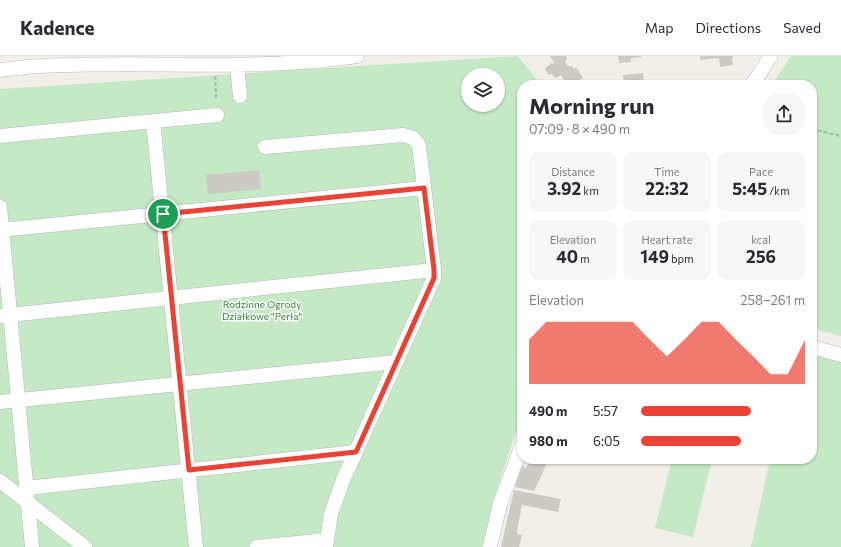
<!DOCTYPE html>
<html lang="en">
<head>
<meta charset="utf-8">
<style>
	:root { --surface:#fff; --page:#f7f7f7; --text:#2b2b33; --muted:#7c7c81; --line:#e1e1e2; --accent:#ea4335 }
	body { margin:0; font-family:Commissioner,sans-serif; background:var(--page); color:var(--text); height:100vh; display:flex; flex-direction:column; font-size:15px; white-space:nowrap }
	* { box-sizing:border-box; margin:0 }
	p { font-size:13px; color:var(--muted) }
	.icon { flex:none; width:22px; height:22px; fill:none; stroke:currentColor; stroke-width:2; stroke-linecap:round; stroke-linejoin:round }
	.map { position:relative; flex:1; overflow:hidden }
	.side { position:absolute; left:517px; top:24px; width:300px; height:384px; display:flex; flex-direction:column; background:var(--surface); border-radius:16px; box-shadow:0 1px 3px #0004 }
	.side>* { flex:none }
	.fabs { position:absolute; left:461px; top:12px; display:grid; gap:8px }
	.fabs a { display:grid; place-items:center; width:44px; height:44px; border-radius:50%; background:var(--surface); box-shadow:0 1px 3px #0004; font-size:20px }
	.pin { position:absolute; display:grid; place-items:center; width:34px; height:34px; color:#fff; margin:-17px; border:2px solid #fff; border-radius:50%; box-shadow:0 1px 4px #0007 }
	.round { display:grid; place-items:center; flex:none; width:42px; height:42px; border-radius:16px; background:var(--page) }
	.overview { display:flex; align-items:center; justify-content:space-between; height:68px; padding:0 12px }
	h1 { font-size:22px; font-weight:700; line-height:30px }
	.figures { display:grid; grid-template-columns:repeat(3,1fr); gap:6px; height:68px; padding:4px 12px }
	.figures div { display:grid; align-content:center; border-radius:10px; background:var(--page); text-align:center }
	.figures b { font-size:17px; font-weight:700 }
	.figures small { font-size:11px; font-weight:400 }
	.figures p { font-size:11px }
	.chart { height:112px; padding:8px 12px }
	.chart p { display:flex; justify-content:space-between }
	.chart svg { width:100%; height:72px; margin-top:4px; fill:var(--accent); opacity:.7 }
	ul { padding:0 12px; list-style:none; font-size:13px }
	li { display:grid; grid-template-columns:64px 48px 1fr; align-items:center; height:30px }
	li i { height:10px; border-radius:5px; background:var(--accent) }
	header { display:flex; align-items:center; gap:24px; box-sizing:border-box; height:56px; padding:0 20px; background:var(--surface); border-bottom:1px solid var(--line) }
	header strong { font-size:19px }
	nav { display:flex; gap:22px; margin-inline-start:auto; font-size:14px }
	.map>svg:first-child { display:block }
	.green { fill:#c5e8c5; fill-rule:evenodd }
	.building { fill:#cccac5 }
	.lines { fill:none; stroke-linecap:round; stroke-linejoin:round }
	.minor-casing { stroke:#b5b8bc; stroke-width:15 }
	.path { stroke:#9cc7a9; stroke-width:2.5; stroke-dasharray:4 2; stroke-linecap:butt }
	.minor { stroke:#fff; stroke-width:14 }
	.route-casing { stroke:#fff; stroke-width:8 }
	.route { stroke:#ea4335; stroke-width:5 }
	.labels { text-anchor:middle; stroke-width:3; stroke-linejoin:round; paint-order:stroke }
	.park-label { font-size:10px; fill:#348238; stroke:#fff }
</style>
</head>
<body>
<header>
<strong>Kadence</strong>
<nav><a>Map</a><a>Directions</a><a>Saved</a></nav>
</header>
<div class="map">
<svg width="841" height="491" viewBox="0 0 841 491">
	<rect width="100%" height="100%" fill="#f1efe8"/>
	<path class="green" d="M518 0 541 29H522V367L516 376 493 446 482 491H0V33ZM468 19H498V49H468Z
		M791 0H841V280L812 272V29H772Z
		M812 296 841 304V491H751L770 403H812Z
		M672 403H712L693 481 655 472Z"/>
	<path class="building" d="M550 0H566L567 2 565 6 568 10H572L574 13 576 11 583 22 571 29H567L561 19 555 22 552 18 548 19 545 12 552 7V8L554 7Z
		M618 0H641V1L631 2V6L619 7Z
		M700 0H733L732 2 733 9 720 11 719 2 700 4Z
		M643 17 644 29H624L623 19Z
		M259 114 261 133 208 138 206 119Z
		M531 403H549L534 435 515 431 522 410 526 412Z
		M514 434 561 443 558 456 522 449 517 475 518 478 522 479 519 491H501Z"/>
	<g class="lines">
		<g class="minor-casing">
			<path id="minor" d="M237 9 240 40
				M0 14C14 13 28 10 42 10 147 4 253 16 357 0
				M752 29 771 0
				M153 65 196 491
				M0 80 217 59
				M265 91 403 79 413 82 419 89 434 214V222L343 424 331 458 326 491
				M0 151 32 491
				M0 174 424 132
				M0 260 434 214
				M812 291 841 299
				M0 346 396 306
				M0 425 85 491
				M27 432 356 396
				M257 491 327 484
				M490 491 500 448 522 389"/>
		</g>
		<path class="path" d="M215 20 216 42
			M812 73 841 80"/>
		<use href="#minor" class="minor"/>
	</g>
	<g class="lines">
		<g class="route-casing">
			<path id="route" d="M424 132 434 214V222L356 396 189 414 163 158Z"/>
		</g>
		<use href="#route" class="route"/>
	</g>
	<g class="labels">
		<g class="park-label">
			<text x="262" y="252">Rodzinne Ogrody<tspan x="262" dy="12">Działkowe "Perła"</tspan></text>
		</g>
	</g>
</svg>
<div class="fabs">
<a><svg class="icon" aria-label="layers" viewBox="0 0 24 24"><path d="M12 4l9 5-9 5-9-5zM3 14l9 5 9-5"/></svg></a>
</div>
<div class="pin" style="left:163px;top:158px;background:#1e9e55"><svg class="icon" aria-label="arrive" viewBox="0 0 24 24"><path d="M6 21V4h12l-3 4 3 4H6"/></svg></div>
<section class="side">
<div class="overview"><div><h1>Morning run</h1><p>07:09 · 8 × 490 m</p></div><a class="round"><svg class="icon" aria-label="share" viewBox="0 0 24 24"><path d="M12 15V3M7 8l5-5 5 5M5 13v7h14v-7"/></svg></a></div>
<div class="figures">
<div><p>Distance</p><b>3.92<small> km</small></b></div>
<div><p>Time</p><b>22:32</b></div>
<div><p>Pace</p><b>5:45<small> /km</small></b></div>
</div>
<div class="figures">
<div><p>Elevation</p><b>40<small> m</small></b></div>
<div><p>Heart rate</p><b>149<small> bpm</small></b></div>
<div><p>kcal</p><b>256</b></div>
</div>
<div class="chart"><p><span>Elevation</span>258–261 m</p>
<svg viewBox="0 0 160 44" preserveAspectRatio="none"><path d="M0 44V17L10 6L20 6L30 6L40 6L50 6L60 6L70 17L80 27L90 17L100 6L110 6L120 17L130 27L140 38L150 38L160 17V44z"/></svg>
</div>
<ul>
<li><b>490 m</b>5:57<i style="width:67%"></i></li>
<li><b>980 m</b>6:05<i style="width:61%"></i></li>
</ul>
</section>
</div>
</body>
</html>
